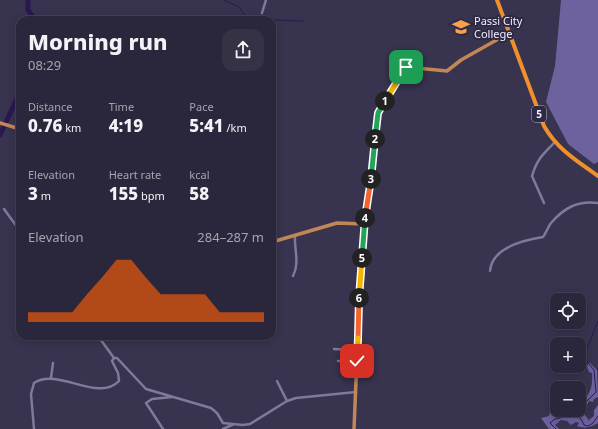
<!DOCTYPE html>
<html lang="en">
<head>
<meta charset="utf-8">
<style>
	:root { --surface:#2a263b; --page:#363246; --text:#f1f3f6; --muted:#a5a5af; --line:#464355; --accent:#ea580c }
	body { margin:0; font-family:"Noto Sans",sans-serif; background:var(--page); color:var(--text); height:100vh; display:flex; flex-direction:column; font-size:15px; white-space:nowrap }
	* { box-sizing:border-box; margin:0 }
	p { font-size:13px; color:var(--muted) }
	.icon { flex:none; width:22px; height:22px; fill:none; stroke:currentColor; stroke-width:2; stroke-linecap:round; stroke-linejoin:round }
	.map { position:relative; flex:1; overflow:hidden }
	.panel { position:absolute; left:16px; top:16px; width:260px; height:324px; display:flex; flex-direction:column; background:var(--surface); border-radius:12px; box-shadow:0 2px 10px #0003,0 0 0 1px var(--line) }
	.panel>* { flex:none }
	.controls { position:absolute; left:550px; top:293px; display:grid; gap:8px }
	.controls a { display:grid; place-items:center; width:36px; height:36px; border-radius:8px; background:var(--surface); box-shadow:0 2px 10px #0003,0 0 0 1px var(--line); font-size:20px }
	.pin { position:absolute; display:grid; place-items:center; width:34px; height:34px; color:#fff; margin:-17px; border-radius:8px; box-shadow:0 2px 6px #0006 }
	.km { position:absolute; width:20px; height:20px; margin:-10px; border-radius:50%; background:#222; color:#fff; font-size:11px; line-height:20px; text-align:center }
	.round { display:grid; place-items:center; flex:none; width:42px; height:42px; border-radius:12px; background:var(--page) }
	.head { display:flex; align-items:center; justify-content:space-between; height:68px; padding:0 12px }
	h1 { font-size:22px; font-weight:800; line-height:30px }
	.stats { display:grid; grid-template-columns:repeat(3,1fr); gap:6px; height:68px; padding:4px 12px }
	.stats div { display:grid; align-content:center }
	.stats b { font-size:17px; font-weight:800 }
	.stats small { font-size:11px; font-weight:400 }
	.stats p { font-size:11px }
	.chart { height:112px; padding:8px 12px }
	.chart p { display:flex; justify-content:space-between }
	.chart svg { width:100%; height:72px; margin-top:4px; fill:var(--accent); opacity:.7 }
	.map>svg:first-child { display:block }
	.forest { fill:#6d619e }
	.lines { fill:none; stroke-linecap:round; stroke-linejoin:round }
	.stream { stroke:#29194f; stroke-width:1 }
	.river { stroke:#29194f; stroke-width:5 }
	.minor { stroke:#7e7a99; stroke-width:2.5 }
	.major { stroke:#c28757; stroke-width:3.5 }
	.highway { stroke:#f0902b; stroke-width:4 }
	.split-1-casing { stroke:#fff; stroke-width:8 }
	.split-2-casing { stroke:#fff; stroke-width:8 }
	.split-3-casing { stroke:#fff; stroke-width:8 }
	.split-4-casing { stroke:#fff; stroke-width:8 }
	.split-5-casing { stroke:#fff; stroke-width:8 }
	.split-6-casing { stroke:#fff; stroke-width:8 }
	.split-7-casing { stroke:#fff; stroke-width:8 }
	.split-8-casing { stroke:#fff; stroke-width:8 }
	.split-1 { stroke:#f5b400; stroke-width:5 }
	.split-2 { stroke:#22a559; stroke-width:5 }
	.split-3 { stroke:#22a559; stroke-width:5 }
	.split-4 { stroke:#f0652b; stroke-width:5 }
	.split-5 { stroke:#22a559; stroke-width:5 }
	.split-6 { stroke:#f5b400; stroke-width:5 }
	.split-7 { stroke:#f0652b; stroke-width:5 }
	.split-8 { stroke:#f5b400; stroke-width:5 }
	.labels { text-anchor:middle; stroke-width:4; stroke-linejoin:round; paint-order:stroke }
	.shield { fill:#2e2944; stroke:#b6b3c6; stroke-width:1 }
	.shield-label { font-size:10px; font-weight:bold; fill:#f0eefd }
	.poi-label { font-size:11px; fill:#f0eefd; stroke:#2e2944; text-anchor:start }
</style>
</head>
<body>
<div class="map">
<svg width="598" height="429" viewBox="0 0 598 429">
	<rect width="100%" height="100%" fill="#38334f"/>
	<path class="forest" d="M561 0H598V162L594 164 568 144 546 102 555 66Z
		M589 362 597 370 598 397 594 399 593 402 589 401 583 412 590 422 589 420 594 416V410L598 405V423C591 427 586 429 577 426L579 423 576 422 571 425 567 421 561 420 555 425 559 429H549L541 418 549 416 551 406 557 412 579 410V405C590 395 593 387 592 373L589 372 587 367Z"/>
	<g class="lines">
		<path class="stream" d="M224 0 239 7 248 20
			M272 20 303 21
			M579 409 596 392 594 370 585 359 586 351 598 321
			M575 414 578 410
			M556 429 550 423 555 419 575 415 581 419 584 425 588 426 593 423 598 416"/>
		<path class="river" d="M28 0V10L35 20
			M0 135 20 92"/>
		<path class="minor" d="M262 13 266 0
			M544 203 532 176C537 159 543 154 555 142
			M4 209 20 231
			M490 271C492 247 524 240 543 237 546 233 548 227 551 223 564 208 578 200 598 203
			M293 276C300 263 294 249 295 236
			M98 336 114 358
			M334 349 357 350
			M338 361H357
			M51 378 53 363
			M277 381 287 401
			M34 429 31 394 34 383C58 367 98 403 119 381L118 373 112 361 114 358H117L146 389 211 408 217 413 223 423 243 425 250 424 287 401 296 398 356 392
			M163 429 146 403 152 399 172 397
			M223 429 232 425"/>
		<path class="major" d="M0 123 20 129
			M272 242 337 223 364 224
			M354 429 361 262 376 120 378 113 406 67 447 71 461 60 509 33"/>
		<path class="highway" d="M497 0 544 126C557 149 577 161 598 176"/>
	</g>
	<g class="lines">
		<g class="split-1-casing">
			<path id="split-1" d="M385 101 406 67"/>
		</g>
		<g class="split-2-casing">
			<path id="split-2" d="M375 139 378 113 385 101"/>
		</g>
		<g class="split-3-casing">
			<path id="split-3" d="M371 179 375 139"/>
		</g>
		<g class="split-4-casing">
			<path id="split-4" d="M365 218 371 179"/>
		</g>
		<g class="split-5-casing">
			<path id="split-5" d="M362 258 365 218"/>
		</g>
		<g class="split-6-casing">
			<path id="split-6" d="M359 298 362 258"/>
		</g>
		<g class="split-7-casing">
			<path id="split-7" d="M358 338 359 298"/>
		</g>
		<g class="split-8-casing">
			<path id="split-8" d="M357 361 358 338"/>
		</g>
		<use href="#split-1" class="split-1"/>
		<use href="#split-2" class="split-2"/>
		<use href="#split-3" class="split-3"/>
		<use href="#split-4" class="split-4"/>
		<use href="#split-5" class="split-5"/>
		<use href="#split-6" class="split-6"/>
		<use href="#split-7" class="split-7"/>
		<use href="#split-8" class="split-8"/>
	</g>
	<defs>
		<g id="university-bare" transform="scale(1.38)"><path d="M0-5L7-2L0 1L-7-2ZM-4 1L0 2.5L4 1V4Q0 6-4 4Z" fill="#f9a04c" stroke="#2e2944" stroke-width="2.5" paint-order="stroke"/></g>
	</defs>
	<g fill-rule="evenodd">
		<use href="#university-bare" x="461" y="27"/>
	</g>
	<g class="labels">
		<rect class="shield" x="532" y="106" width="14" height="16" rx="3"/>
		<g class="shield-label">
			<text x="539" y="118">5</text>
		</g>
		<g class="poi-label">
			<text x="474" y="25">Passi City<tspan x="474" dy="13">College</tspan></text>
		</g>
	</g>
</svg>
<div class="controls">
<a><svg class="icon" aria-label="locate" viewBox="0 0 24 24"><circle cx="12" cy="12" r="6"/><path d="M12 2v4M12 18v4M2 12h4M18 12h4"/></svg></a>
<a>+</a>
<a>−</a>
</div>
<div class="pin" style="left:406px;top:67px;background:#1e9e55"><svg class="icon" aria-label="arrive" viewBox="0 0 24 24"><path d="M6 21V4h12l-3 4 3 4H6"/></svg></div>
<div class="pin" style="left:357px;top:361px;background:#d93025"><svg class="icon" aria-label="check" viewBox="0 0 24 24"><path d="M5 12l5 5 9-10"/></svg></div>
<b class="km" style="left:385px;top:101px">1</b>
<b class="km" style="left:375px;top:139px">2</b>
<b class="km" style="left:371px;top:179px">3</b>
<b class="km" style="left:365px;top:218px">4</b>
<b class="km" style="left:362px;top:258px">5</b>
<b class="km" style="left:359px;top:298px">6</b>
<section class="panel">
<div class="head"><div><h1>Morning run</h1><p>08:29</p></div><a class="round"><svg class="icon" aria-label="share" viewBox="0 0 24 24"><path d="M12 15V3M7 8l5-5 5 5M5 13v7h14v-7"/></svg></a></div>
<div class="stats">
<div><p>Distance</p><b>0.76<small> km</small></b></div>
<div><p>Time</p><b>4:19</b></div>
<div><p>Pace</p><b>5:41<small> /km</small></b></div>
</div>
<div class="stats">
<div><p>Elevation</p><b>3<small> m</small></b></div>
<div><p>Heart rate</p><b>155<small> bpm</small></b></div>
<div><p>kcal</p><b>58</b></div>
</div>
<div class="chart"><p><span>Elevation</span>284–287 m</p>
<svg viewBox="0 0 160 44" preserveAspectRatio="none"><path d="M0 44V38L10 38L20 38L30 38L40 27L50 17L60 6L70 6L80 17L90 27L100 27L110 27L120 27L130 38L140 38L150 38L160 38V44z"/></svg>
</div>
</section>
</div>
</body>
</html>
